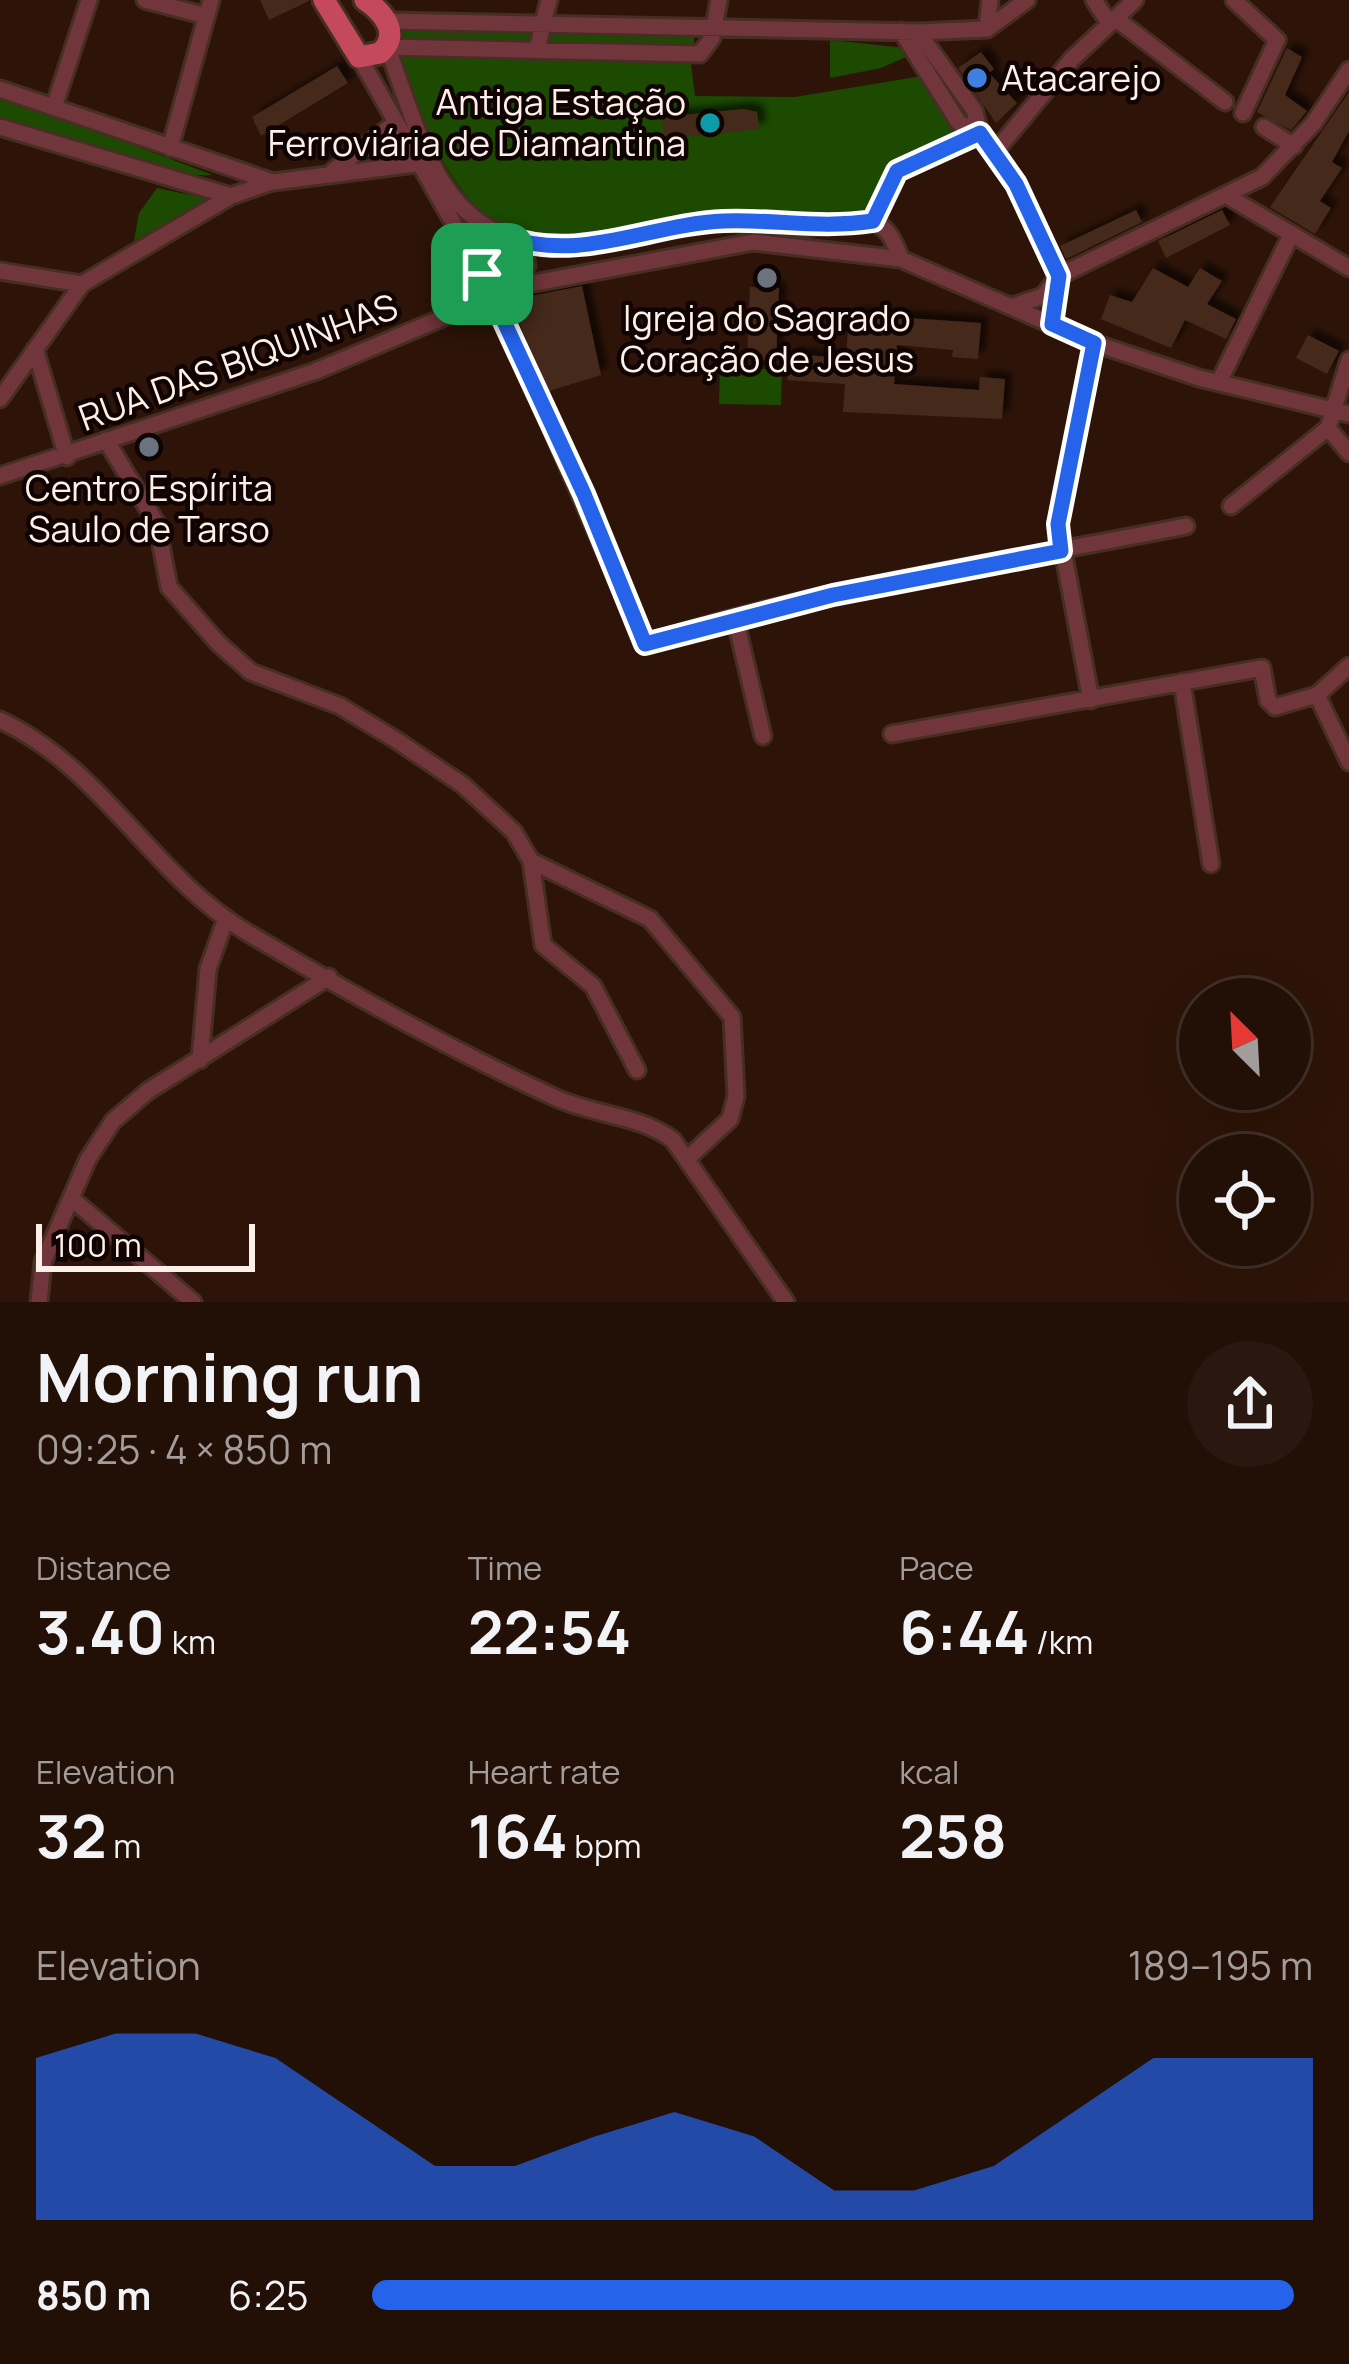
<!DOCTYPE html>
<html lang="en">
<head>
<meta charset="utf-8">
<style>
	:root { --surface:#220f06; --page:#2a1810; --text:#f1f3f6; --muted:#a29c9b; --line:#3f2f28; --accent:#2563eb }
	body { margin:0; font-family:Manrope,sans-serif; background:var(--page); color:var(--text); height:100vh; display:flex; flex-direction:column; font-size:45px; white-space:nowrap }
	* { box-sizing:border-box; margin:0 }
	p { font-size:39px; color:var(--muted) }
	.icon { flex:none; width:66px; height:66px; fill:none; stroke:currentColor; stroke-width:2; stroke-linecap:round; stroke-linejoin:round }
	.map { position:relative; height:1302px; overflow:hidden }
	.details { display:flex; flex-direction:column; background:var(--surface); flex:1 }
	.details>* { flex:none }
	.needle { width:78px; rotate:336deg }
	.controls { position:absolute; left:1179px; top:978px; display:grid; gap:24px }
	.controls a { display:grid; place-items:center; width:132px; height:132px; border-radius:50%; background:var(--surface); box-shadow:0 12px 48px #0002,0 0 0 3px var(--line); font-size:60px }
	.scale { position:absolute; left:36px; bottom:30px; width:219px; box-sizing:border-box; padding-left:12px; border:6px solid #ffefe9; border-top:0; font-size:33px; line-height:42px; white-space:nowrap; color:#ffefe9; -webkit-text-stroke:9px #0f0402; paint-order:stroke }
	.pin { position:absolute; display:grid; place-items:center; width:102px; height:102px; color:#fff; margin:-51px; border-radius:24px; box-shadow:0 6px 18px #0006 }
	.round { display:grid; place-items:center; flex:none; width:126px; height:126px; border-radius:63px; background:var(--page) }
	.head { display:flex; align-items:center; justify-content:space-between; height:204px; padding:0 36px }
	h1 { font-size:66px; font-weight:700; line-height:90px }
	.figures { display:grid; grid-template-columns:repeat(3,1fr); gap:18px; height:204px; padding:12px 36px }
	.figures div { display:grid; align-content:center }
	.figures b { font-size:60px; font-weight:700 }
	.figures small { font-size:33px; font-weight:400 }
	.figures p { font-size:33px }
	.chart { height:336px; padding:24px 36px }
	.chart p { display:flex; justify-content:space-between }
	.chart svg { width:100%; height:216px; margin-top:12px; fill:var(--accent); opacity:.7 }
	ul { padding:0 36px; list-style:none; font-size:39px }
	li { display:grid; grid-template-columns:192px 144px 1fr; align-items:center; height:90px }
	li i { height:30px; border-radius:15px; background:var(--accent) }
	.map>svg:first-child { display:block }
	.green { fill:#1b4a00 }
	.building { fill:#45291c; filter:url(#shadow) }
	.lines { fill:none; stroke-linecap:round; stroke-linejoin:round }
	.minor-casing { stroke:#472e23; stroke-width:21 }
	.major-casing { stroke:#472e23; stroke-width:27 }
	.minor { stroke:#71363c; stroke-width:15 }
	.major { stroke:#c44a5b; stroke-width:21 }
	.route-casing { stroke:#fff; stroke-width:24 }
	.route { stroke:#2563eb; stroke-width:15 }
	.shop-dot { fill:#3f7fe0; stroke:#0f0402; stroke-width:4.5 }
	.culture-dot { fill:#0f9aa8; stroke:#0f0402; stroke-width:4.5 }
	.worship-dot { fill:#6b7280; stroke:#0f0402; stroke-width:4.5 }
	.labels { text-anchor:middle; stroke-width:9; stroke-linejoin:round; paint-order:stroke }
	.poi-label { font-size:36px; fill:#ffefe9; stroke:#0f0402 }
	.street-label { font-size:36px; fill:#ffefe9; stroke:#0f0402 }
</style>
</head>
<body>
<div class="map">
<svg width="1349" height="1302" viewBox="0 0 1349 1302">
	<defs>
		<filter id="shadow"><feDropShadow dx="7" dy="-7" stdDeviation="3" flood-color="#0009"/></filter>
	</defs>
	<rect width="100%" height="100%" fill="#2e1408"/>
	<path class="green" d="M397 27 694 30V48L396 41Z
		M830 40 906 48 908 56 881 68 830 78Z
		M397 54 691 64 695 96 795 97 922 76 958 133 893 166 867 216C813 222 763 210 711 216 666 222 622 236 576 242 467 257 428 134 397 54Z
		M0 95 213 175C143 178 66 139 0 117Z
		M157 188 210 199 134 241 139 213Z
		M720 368 782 369 781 405 719 404Z"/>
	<path class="building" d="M260 0H309V1L269 20Z
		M1287 48 1302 57 1285 95 1307 111 1291 130 1257 112Z
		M981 52 994 69 989 73 1017 103 996 123 958 68Z
		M337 66 348 83 261 136 252 117Z
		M1349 92V131L1332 162 1342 168 1320 201 1331 208 1315 234 1270 207Z
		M744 109 757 112 759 129 664 139 662 117Z
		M1136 210 1142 222 1066 259 1060 246Z
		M1222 210 1230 225 1166 258 1158 241Z
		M1153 268 1188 287 1200 268 1222 281 1207 304 1236 319 1226 339 1185 320 1171 348 1101 319 1110 295 1132 302Z
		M582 286 601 375 549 391 509 300Z
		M750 287 779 288 776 361 747 360Z
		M849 314 981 323 978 359 952 357 953 350 897 345 894 384 979 390 980 377 1005 379 1002 419 843 412 845 384 787 380 790 354 846 358Z
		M1308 335 1339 351 1327 374 1296 358Z"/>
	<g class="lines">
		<g class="minor-casing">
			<path id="minor" d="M145 0 206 16
				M719 0 712 38 700 54 387 47C409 102 425 178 473 217 545 276 624 229 702 223 739 220 775 229 812 227 830 227 859 217 875 223 890 228 896 247 901 259
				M1094 0 1109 23
				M1234 0 1277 40 1243 113
				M1115 18 1225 102
				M388 21 918 32 987 29 1027 0
				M987 29 990 0
				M901 31 959 123 980 133
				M918 32 974 110 980 133 1016 184 1051 258 1059 276 1052 324
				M537 49 549 0
				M359 57 492 291 645 644C820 587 1006 562 1186 526
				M0 89 273 182 415 164
				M54 107 89 0
				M0 127 231 196
				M1264 127 1294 146
				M170 148 211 0
				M994 153 1072 59 1135 0
				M333 171 395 123
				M1229 197 1349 268
				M873 221 897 171 980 133
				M0 271 82 284
				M482 274 487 253 504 236
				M516 287 527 266 523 243
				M1013 306 1043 296 1059 276 1262 177 1313 124 1349 70
				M35 349 67 457
				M1349 360 1328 428 1349 453
				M1220 380 1290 237
				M0 399 82 284 231 196 272 182
				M106 440 157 524 169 587 218 643 251 672 340 706 396 740 463 785 514 832 531 861 543 945 593 986 637 1070
				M0 476 316 371 442 318 492 291 753 242 901 259 1094 343 1199 378 1349 414
				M1231 506 1328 428
				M735 618 763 736
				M1182 682 1211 864
				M1317 695 1349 666
				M1091 700 1058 524 1094 343
				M0 720C103 768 152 876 248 933 347 992 449 1049 554 1097 592 1115 640 1115 673 1140L786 1302
				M892 734 1262 668 1268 700 1275 707 1317 695 1349 762
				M531 861 650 919 732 1017 736 1096 730 1119 688 1158
				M200 1060 208 969 226 918
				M71 1198 193 1302
				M39 1302 43 1262 88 1159 113 1121 148 1091 329 977"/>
		</g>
		<g class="major-casing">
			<path id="major" d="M324 0 359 57 380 53C402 34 383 12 365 0"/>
		</g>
		<use href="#minor" class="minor"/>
		<use href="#major" class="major"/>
	</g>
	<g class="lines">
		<g class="route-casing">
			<path id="route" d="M980 133 1016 184 1059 276 1052 324 1094 343 1058 524 1061 551 833 595 645 644 584 494 482 274 487 253 504 236C579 264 649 224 724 221 776 219 820 229 873 221L897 171Z"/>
		</g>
		<use href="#route" class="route"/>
	</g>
	<circle class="shop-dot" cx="977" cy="78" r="12"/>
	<circle class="culture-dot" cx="710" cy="123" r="12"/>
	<g class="worship-dot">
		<circle cx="767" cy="278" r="12"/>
		<circle cx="149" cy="447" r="12"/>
	</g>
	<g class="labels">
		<g class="poi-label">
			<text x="1001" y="91" text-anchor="start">Atacarejo</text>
			<text x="686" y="115" text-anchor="end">Antiga Estação<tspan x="686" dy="41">Ferroviária de Diamantina</tspan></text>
			<text x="767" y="331">Igreja do Sagrado<tspan x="767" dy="41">Coração de Jesus</tspan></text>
			<text x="149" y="501">Centro Espírita<tspan x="149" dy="41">Saulo de Tarso</tspan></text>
		</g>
		<g class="street-label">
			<text transform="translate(238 362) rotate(-20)" y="13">RUA DAS BIQUINHAS</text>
		</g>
	</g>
</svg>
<div class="controls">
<a><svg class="needle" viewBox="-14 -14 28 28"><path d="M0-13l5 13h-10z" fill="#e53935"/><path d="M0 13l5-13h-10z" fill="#a29c9b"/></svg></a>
<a><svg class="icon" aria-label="locate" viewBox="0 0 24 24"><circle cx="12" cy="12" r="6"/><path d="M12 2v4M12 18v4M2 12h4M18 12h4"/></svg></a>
</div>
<div class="scale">100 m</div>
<div class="pin" style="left:482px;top:274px;background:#1e9e55"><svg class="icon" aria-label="arrive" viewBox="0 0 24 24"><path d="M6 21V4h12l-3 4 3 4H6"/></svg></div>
</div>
<section class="details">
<div class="head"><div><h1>Morning run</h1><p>09:25 · 4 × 850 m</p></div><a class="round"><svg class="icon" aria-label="share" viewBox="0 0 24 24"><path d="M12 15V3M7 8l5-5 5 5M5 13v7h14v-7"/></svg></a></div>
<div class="figures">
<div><p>Distance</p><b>3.40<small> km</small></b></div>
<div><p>Time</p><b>22:54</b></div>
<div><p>Pace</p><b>6:44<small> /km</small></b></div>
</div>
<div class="figures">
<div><p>Elevation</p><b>32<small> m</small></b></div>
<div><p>Heart rate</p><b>164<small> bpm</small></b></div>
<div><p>kcal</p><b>258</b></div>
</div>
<div class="chart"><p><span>Elevation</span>189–195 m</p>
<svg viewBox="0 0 160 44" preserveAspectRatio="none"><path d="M0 44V11L10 6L20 6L30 11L40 22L50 33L60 33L70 27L80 22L90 27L100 38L110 38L120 33L130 22L140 11L150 11L160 11V44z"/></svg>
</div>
<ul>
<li><b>850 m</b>6:25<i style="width:98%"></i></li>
</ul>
</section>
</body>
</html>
